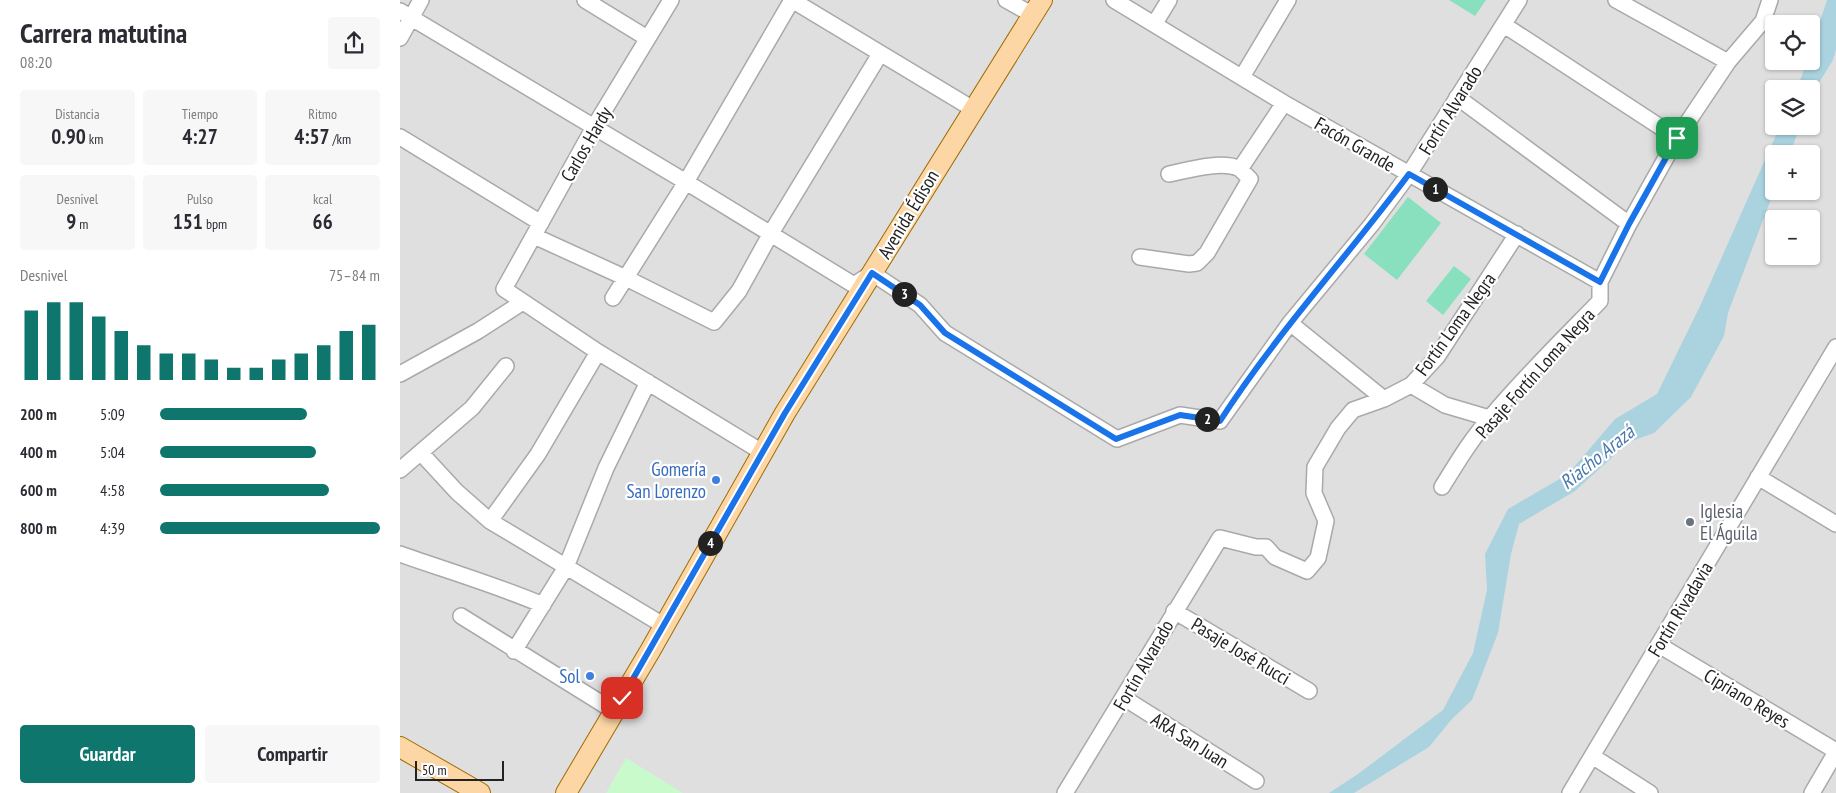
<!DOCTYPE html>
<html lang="es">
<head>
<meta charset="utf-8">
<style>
	:root { --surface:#fff; --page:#f7f7f7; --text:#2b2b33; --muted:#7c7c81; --accent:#0f766e }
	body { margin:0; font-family:"PT Sans Narrow",sans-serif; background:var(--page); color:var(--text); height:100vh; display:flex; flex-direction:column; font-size:19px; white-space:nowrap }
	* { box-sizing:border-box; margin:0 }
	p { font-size:16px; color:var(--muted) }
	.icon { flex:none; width:28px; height:28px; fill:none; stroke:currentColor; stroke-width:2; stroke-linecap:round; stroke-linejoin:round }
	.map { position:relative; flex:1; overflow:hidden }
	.sheet { display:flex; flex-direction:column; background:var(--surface); width:400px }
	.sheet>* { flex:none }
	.fabs { position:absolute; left:1365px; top:15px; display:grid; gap:10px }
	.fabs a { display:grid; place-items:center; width:55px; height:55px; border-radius:5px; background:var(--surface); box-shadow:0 1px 4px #0004; font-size:25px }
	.scale { position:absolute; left:15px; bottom:12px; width:89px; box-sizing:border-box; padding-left:5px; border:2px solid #222; border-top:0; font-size:14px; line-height:18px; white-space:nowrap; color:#222; -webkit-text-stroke:4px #fff; paint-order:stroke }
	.pin { position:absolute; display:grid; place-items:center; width:42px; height:42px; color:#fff; margin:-21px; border-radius:10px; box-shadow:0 2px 8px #0006 }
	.km { position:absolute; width:25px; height:25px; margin:-12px; border-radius:50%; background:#222; color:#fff; font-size:14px; line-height:25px; text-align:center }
	.round { display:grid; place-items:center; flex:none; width:52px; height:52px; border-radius:5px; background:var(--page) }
	.headline { display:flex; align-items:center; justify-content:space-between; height:85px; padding:0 20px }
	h1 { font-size:28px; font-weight:700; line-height:38px }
	.figures { display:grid; grid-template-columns:repeat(3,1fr); gap:8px; height:85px; padding:5px 20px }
	.figures div { display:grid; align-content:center; border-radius:5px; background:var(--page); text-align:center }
	.figures b { font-size:21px; font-weight:700 }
	.figures small { font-size:14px; font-weight:400 }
	.figures p { font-size:14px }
	.chart { height:140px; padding:10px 20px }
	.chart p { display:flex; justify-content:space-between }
	.chart svg { width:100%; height:90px; margin-top:5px; stroke:var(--accent); stroke-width:6 }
	.action { display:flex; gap:10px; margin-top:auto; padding:10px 20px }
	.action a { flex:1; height:58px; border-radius:5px; background:var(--accent); color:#fff; font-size:20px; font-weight:700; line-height:58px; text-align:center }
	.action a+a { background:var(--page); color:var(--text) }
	ul { padding:0 20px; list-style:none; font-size:16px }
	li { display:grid; grid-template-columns:80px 60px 1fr; align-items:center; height:38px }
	li i { height:12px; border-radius:6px; background:var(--accent) }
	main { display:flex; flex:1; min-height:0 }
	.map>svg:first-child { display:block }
	.residential { fill:#e0dfdf; fill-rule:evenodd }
	.park { fill:#c8facc }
	.pitch { fill:#88e0be }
	.water { fill:#aad3df }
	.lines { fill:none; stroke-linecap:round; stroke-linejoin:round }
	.minor-casing { stroke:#a9a9a9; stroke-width:18 }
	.major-casing { stroke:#a06b00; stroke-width:22 }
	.minor { stroke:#fff; stroke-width:15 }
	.major { stroke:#fcd6a4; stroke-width:20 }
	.route-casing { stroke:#fff; stroke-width:10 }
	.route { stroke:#1a73e8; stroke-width:6 }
	.shop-dot { fill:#3f7fe0; stroke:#fff; stroke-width:2 }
	.worship-dot { fill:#6b7280; stroke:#fff; stroke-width:2 }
	.labels { text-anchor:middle; stroke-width:4.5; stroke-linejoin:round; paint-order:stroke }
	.street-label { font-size:19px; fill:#222; stroke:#fff }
	.shop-label { font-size:19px; fill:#366cbe; stroke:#fff; text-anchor:end }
	.worship-label { font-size:19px; fill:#5b616d; stroke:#fff; text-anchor:start }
	.water-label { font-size:20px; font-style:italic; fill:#4a7aab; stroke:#fff }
</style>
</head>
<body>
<main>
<section class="sheet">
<div class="headline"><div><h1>Carrera matutina</h1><p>08:20</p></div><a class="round"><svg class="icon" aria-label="share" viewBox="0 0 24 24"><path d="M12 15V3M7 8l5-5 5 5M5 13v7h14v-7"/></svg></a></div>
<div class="figures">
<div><p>Distancia</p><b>0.90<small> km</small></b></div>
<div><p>Tiempo</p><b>4:27</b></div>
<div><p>Ritmo</p><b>4:57<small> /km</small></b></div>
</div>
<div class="figures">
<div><p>Desnivel</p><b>9<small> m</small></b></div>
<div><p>Pulso</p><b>151<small> bpm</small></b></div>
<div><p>kcal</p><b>66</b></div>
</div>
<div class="chart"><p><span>Desnivel</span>75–84 m</p>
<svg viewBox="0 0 160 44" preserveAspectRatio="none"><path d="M5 44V10M15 44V6M25 44V6M35 44V13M45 44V20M55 44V27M65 44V31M75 44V31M85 44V34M95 44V38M105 44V38M115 44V34M125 44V31M135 44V27M145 44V20M155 44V17"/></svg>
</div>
<ul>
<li><b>200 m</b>5:09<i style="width:67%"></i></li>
<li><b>400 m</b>5:04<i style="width:71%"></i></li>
<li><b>600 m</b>4:58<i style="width:77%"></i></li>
<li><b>800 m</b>4:39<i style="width:100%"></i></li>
</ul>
<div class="action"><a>Guardar</a><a>Compartir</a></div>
</section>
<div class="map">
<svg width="1436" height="793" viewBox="0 0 1436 793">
	<rect width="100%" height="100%" fill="#f2efe9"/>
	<path class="residential" d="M0 0H1436V793H0ZM1374 24H1411V61H1374ZM1374 89H1411V126H1374ZM1374 154H1411V191H1374ZM1374 219H1411V256H1374Z"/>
	<path class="park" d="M226 758 283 793H206Z"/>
	<path class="pitch" d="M1049 0H1086L1075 16Z
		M1008 197 1041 223 997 280 964 254Z
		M1054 266 1071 279 1043 315 1026 301Z"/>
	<path class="water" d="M1427 0H1436V50L1433 60 1411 96V89H1397L1407 61H1411V48Z
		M1380 126H1400L1390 154H1374V191L1328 313 1324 336 1291 397 1254 433 1229 442 1175 491 1119 524 1111 554 1098 633 1072 700 1052 719 1029 747 954 793H929L958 774 1043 710 1073 653 1087 590 1085 554 1108 509 1168 474 1215 419 1257 394 1301 304Z"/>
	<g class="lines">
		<g class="minor-casing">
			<path id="minor" d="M185 0 247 38
				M271 0 194 127 104 289 198 352 357 449
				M606 0 624 10 634 13
				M714 0 884 103 1200 282
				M1216 0 1328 62
				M0 11 286 182 454 285 472 273 520 305 545 333 717 439 780 415 820 421 890 323 972 224 1009 174 1119 0
				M755 23 769 0
				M1104 25 1277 138
				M0 38 21 0
				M842 77 888 0
				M1057 97 1229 224
				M0 137 141 223
				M769 174C788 170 822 160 840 169L884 103
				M134 236 226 278 314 322 339 291 371 233 480 54
				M740 257 789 264 797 263 807 253 850 179 840 169
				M213 298 286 182 392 0 573 109
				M890 323 984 399
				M0 374 78 331 123 302
				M1011 385 1045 405 1089 418
				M21 453 57 492 90 521 258 622 268 619
				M0 470 72 408 106 366
				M1358 477 1436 524
				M1042 487C1057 463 1071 439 1090 418 1124 377 1163 339 1200 301V282L1229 224 1277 138 1328 62 1363 21 1370 0
				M90 521 138 454 198 352
				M0 554C48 571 96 585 143 605
				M774 611 909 691
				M61 616 209 708
				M1259 645 1436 751
				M114 651 166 567 206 468 248 382
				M724 698 856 781
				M1192 756 1250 793
				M665 793 820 538 856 547H866L875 557 907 571 918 558 926 521 914 493 915 467 938 428 953 410 984 399 1011 385 1037 357 1117 234
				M1170 793 1436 347
				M1412 793 1436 752"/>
		</g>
		<g class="major-casing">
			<path id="major" d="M0 747 80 793
				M166 793 250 651 385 413 642 0"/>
		</g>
		<use href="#minor" class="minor"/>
		<use href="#major" class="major"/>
	</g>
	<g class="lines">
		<g class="route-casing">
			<path id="route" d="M222 698 385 413 472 273 520 305 545 333 716 439 780 415 820 421C876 334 947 257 1009 174L1200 282 1229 224 1277 138"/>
		</g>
		<use href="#route" class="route"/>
	</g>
	<g class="shop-dot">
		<circle cx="316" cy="480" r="5"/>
		<circle cx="190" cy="676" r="5"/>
	</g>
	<circle class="worship-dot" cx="1290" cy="522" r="5"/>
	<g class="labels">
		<g class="street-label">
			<text transform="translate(1050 110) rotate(-58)" y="7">Fortín Alvarado</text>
			<text transform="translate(186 144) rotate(-60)" y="7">Carlos Hardy</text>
			<text transform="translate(955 144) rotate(30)" y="7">Facón Grande</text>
			<text transform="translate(508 214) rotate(-59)" y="7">Avenida Édison</text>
			<text transform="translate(1055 324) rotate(-54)" y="7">Fortín Loma Negra</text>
			<text transform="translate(1135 373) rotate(-48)" y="7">Pasaje Fortín Loma Negra</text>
			<text transform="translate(1280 609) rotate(-59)" y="7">Fortín Rivadavia</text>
			<text transform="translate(841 651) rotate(31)" y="7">Pasaje José Rucci</text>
			<text transform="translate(743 665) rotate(-60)" y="7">Fortín Alvarado</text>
			<text transform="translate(1347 698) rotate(31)" y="7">Cipriano Reyes</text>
			<text transform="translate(790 740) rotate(32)" y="7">ARA San Juan</text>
		</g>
		<g class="shop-label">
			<text x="306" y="476">Gomería<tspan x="306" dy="22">San Lorenzo</tspan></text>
			<text x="180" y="683">Sol</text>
		</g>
		<g class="worship-label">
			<text x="1300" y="518">Iglesia<tspan x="1300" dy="22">El Águila</tspan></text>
		</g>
		<g class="water-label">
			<text transform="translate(1197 457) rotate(-39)" y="7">Riacho Arazá</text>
		</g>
	</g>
</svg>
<div class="fabs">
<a><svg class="icon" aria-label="locate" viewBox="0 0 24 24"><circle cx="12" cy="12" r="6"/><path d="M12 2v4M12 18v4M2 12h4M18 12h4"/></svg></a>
<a><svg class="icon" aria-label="layers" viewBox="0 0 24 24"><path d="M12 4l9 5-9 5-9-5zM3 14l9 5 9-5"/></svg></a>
<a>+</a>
<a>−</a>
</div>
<div class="scale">50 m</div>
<div class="pin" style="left:1277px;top:138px;background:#1e9e55"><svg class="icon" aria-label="arrive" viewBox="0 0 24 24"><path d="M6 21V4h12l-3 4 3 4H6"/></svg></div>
<div class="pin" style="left:222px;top:698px;background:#d93025"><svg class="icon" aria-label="check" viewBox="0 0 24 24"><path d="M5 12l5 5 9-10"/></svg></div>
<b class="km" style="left:1035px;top:189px">1</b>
<b class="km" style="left:807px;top:419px">2</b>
<b class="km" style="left:504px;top:294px">3</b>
<b class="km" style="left:310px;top:543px">4</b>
</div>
</main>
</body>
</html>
